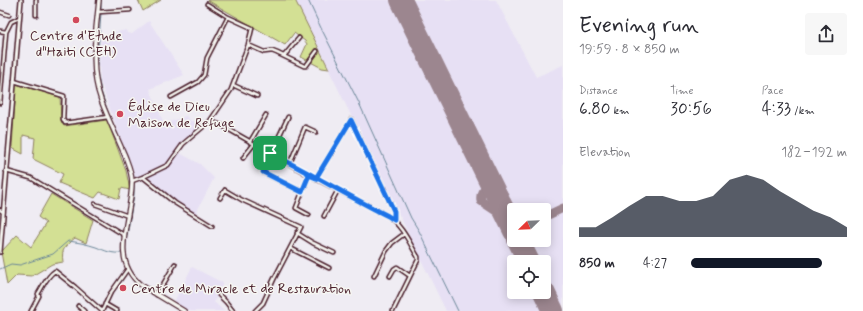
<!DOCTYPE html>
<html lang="en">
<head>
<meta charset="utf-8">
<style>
	:root { --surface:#fff; --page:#f7f7f7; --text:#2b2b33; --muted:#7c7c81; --accent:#111827 }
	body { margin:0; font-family:Mynerve,sans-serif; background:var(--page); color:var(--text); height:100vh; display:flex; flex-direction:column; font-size:15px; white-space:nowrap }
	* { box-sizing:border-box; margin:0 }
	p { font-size:13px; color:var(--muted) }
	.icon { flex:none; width:22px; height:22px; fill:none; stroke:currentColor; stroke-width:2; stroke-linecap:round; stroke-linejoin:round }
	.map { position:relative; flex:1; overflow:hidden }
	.details { display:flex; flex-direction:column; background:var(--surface); width:300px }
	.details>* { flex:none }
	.needle { width:26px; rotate:247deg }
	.fabs { position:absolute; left:507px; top:203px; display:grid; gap:8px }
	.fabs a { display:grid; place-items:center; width:44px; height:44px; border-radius:4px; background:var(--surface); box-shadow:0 2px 10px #0003; font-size:20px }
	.pin { position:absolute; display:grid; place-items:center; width:34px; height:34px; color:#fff; margin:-17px; border-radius:8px; box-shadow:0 2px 6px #0006 }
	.round { display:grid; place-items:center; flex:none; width:42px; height:42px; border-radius:4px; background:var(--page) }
	.headline { display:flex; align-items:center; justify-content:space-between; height:68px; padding:0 16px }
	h1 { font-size:22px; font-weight:600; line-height:30px }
	.figures { display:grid; grid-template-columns:repeat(3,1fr); gap:6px; height:68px; padding:4px 16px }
	.figures div { display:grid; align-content:center }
	.figures b { font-size:17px; font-weight:600 }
	.figures small { font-size:11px; font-weight:400 }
	.figures p { font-size:11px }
	.chart { height:112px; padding:8px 16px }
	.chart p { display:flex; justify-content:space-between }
	.chart svg { width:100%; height:72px; margin-top:4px; fill:var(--accent); opacity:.7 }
	ul { padding:0 16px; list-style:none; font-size:13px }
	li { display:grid; grid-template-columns:64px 48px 1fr; align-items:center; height:30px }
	li i { height:10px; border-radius:5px; background:var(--accent) }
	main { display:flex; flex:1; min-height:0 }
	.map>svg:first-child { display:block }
	.built { fill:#e7e0f4; fill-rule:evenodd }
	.green { fill:#d3e094; stroke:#8e8060 }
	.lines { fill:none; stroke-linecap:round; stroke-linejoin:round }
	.stream { stroke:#6b8798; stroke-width:1 }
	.taxiway { stroke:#9c868f; stroke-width:9 }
	.runway { stroke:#9c868f; stroke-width:22 }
	.minor-casing { stroke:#4a1f2b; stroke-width:5.5 }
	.tertiary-casing { stroke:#4a1f2b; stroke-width:6 }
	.secondary-casing { stroke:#4a1f2b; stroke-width:6 }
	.minor { stroke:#f6f6f2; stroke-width:2.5 }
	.tertiary { stroke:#f6f6f2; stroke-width:3 }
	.secondary { stroke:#f6f6f2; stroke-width:3.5 }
	.route-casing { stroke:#fff; stroke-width:8 }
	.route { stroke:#1a73e8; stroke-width:5 }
	.poi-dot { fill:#d1495b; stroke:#f6f6f2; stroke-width:1.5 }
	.labels { text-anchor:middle; stroke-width:3; stroke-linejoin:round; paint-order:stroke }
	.poi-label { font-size:14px; fill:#4a1f2b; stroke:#f6f6f2; text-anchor:start }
</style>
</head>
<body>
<main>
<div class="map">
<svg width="563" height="311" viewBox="0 0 563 311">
	<rect width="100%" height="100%" fill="#efecf3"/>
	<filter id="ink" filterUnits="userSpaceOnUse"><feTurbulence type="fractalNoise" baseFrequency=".025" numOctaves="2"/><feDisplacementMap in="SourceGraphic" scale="8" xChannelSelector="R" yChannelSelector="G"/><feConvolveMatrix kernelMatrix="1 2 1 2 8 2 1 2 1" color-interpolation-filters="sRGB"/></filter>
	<g filter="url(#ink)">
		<path class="built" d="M295 0H496L536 77 563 65V311H446ZM514 210H544V240H514ZM514 262H544V292H514Z
			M149 21 184 75 150 89 164 124 186 116 191 121 209 120 181 142 176 151 200 164 214 178 195 215 179 206 143 176 135 179 100 81 99 66 101 36 126 30 127 33 132 34Z
			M192 267 223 283 214 302 224 311H190L174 302Z"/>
		<path class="green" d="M138 0H161L143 11Z
			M207 0H295L329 69 322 68 301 57 307 44 305 41 294 33 285 45Z
			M16 84 60 97 61 121 64 126 107 120 126 171 130 190 121 188 119 199 100 192 95 198 59 183 63 174 33 159 35 138 23 135V154L12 148Z
			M51 194 93 220 86 243 75 238C65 246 61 249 63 262L52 264 32 276 17 275 7 285 1 252 17 235 31 247 46 223 38 217Z"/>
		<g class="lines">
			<path class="stream" d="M308 0 321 28 359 103 411 218 419 231 458 311
				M101 9V0
				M97 65 101 14
				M97 72 101 91 111 121
				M125 248 134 195V182
				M0 269 11 264 20 265 53 254 68 241C77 242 87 244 96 247 106 251 111 254 123 253"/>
			<path class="taxiway" d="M503 208 505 197 501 190C490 184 479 187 481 201L514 223
				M544 217 563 208
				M519 242 520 240"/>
			<path class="runway" d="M401 0 514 231
				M518 240 529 262
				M544 292 553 311"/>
			<g class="minor-casing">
				<path id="minor" d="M36 0V15
					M0 12 9 15
					M98 12 130 10
					M0 31 6 32
					M248 45 264 52 272 51 277 53 304 66H306L317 51
					M284 56 299 38
					M14 81 64 96 63 119 65 123 108 117
					M233 85 257 96
					M171 97 198 82 204 75 207 58 228 17
					M0 103 6 32 11 22 19 18
					M288 117 263 171 264 173 302 192
					M351 119 394 211V220
					M210 121 221 125 309 175 388 216C402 226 409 242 418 257V260L393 311
					M250 142 266 115
					M243 158 254 144
					M290 163 305 127 316 132
					M6 171 31 178 124 235
					M143 177 175 203 212 226
					M316 178 351 120
					M132 181 143 177 168 165 183 144 210 121 231 90 248 45 252 28 228 17 207 4
					M220 198 225 190 242 200 301 227 274 279 263 303 255 311
					M95 204 128 216
					M0 210 3 212
					M309 215 296 208 309 175
					M324 216 338 190
					M297 233 313 243 334 253
					M290 248 329 268
					M374 276 386 251 392 243 404 234
					M390 276 394 269 397 267 410 276
					M157 295 175 264
					M219 295 226 302 233 311
					M105 304 117 311
					M78 306 84 311
					M31 311 39 296 38 294C43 286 47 276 55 271L75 287 102 311 110 294 127 270"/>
			</g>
			<g class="tertiary-casing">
				<path id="tertiary" d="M0 252 21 0"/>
			</g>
			<g class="secondary-casing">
				<path id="secondary" d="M99 0C96 33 89 67 101 100 108 119 117 137 125 156 128 164 132 173 132 182 132 218 108 258 141 285L184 311"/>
			</g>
			<use href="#minor" class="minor"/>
			<use href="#tertiary" class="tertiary"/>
			<use href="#secondary" class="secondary"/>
		</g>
	</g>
	<g class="lines" filter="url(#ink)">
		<g class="route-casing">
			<path id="route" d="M270 153C310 173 348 196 388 216L394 220V211L351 120 316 178 309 175 302 192 263 172 270 153"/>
		</g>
		<use href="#route" class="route"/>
	</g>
	<g class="poi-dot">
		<circle cx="76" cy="20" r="4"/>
		<circle cx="120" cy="114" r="4"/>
		<circle cx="123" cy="288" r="4"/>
	</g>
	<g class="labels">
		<g class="poi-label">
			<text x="76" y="40" text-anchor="middle">Centre d'Etude<tspan x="76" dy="16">d"Haiti (CEH)</tspan></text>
			<text x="128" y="111">Église de Dieu<tspan x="128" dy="16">Maison de Refuge</tspan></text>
			<text x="131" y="293">Centre de Miracle et de Restauration</text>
		</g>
	</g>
</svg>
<div class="fabs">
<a><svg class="needle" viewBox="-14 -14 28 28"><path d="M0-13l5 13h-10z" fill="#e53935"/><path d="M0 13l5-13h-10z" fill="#7c7c81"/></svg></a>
<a><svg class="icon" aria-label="locate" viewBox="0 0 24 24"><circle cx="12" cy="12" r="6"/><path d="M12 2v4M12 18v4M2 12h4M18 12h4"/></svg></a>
</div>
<div class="pin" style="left:270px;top:153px;background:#1e9e55"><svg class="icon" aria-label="arrive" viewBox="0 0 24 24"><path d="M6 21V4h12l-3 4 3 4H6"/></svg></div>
</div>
<section class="details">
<div class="headline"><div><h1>Evening run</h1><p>19:59 · 8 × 850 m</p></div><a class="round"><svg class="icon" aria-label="share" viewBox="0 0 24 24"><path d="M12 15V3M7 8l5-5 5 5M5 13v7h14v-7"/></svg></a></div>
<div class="figures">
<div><p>Distance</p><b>6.80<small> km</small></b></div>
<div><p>Time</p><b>30:56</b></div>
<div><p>Pace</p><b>4:33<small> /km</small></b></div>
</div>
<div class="chart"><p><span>Elevation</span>182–192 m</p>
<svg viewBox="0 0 160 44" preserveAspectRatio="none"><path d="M0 44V38L10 38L20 32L30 25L40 19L50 19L60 22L70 22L80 19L90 9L100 6L110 9L120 16L130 22L140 28L150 32L160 38V44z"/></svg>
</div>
<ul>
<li><b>850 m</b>4:27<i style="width:84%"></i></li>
</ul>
</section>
</main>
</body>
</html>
